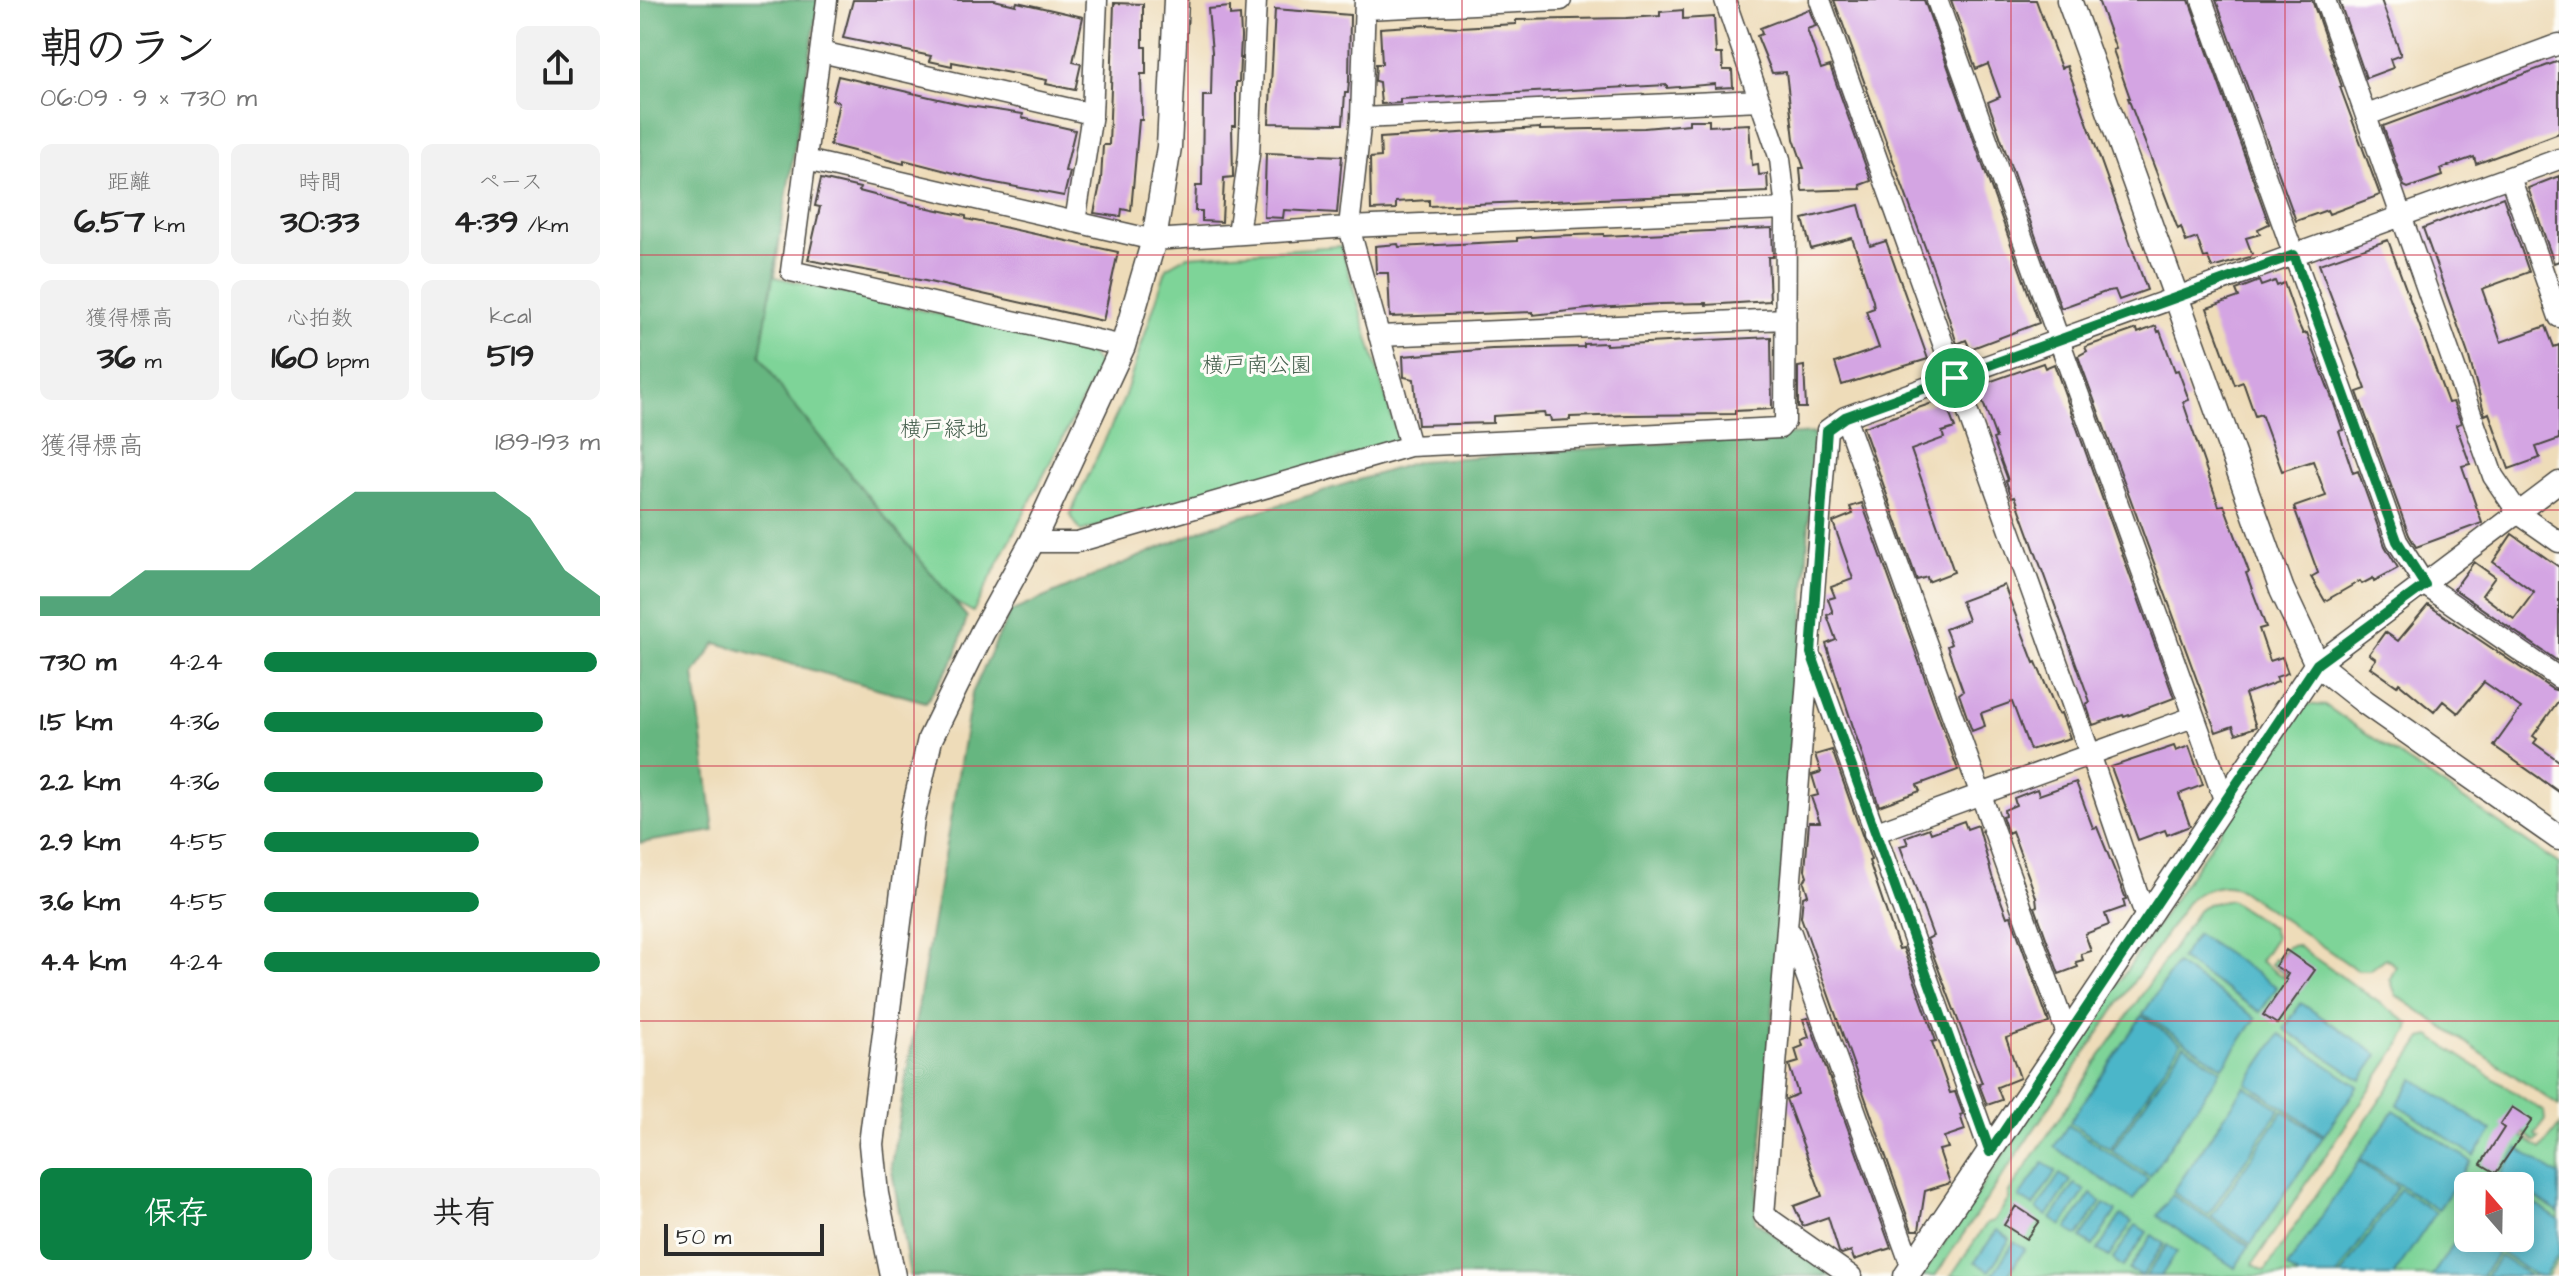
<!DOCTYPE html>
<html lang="ja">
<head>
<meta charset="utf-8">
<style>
	:root { --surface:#fff; --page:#f2f2f2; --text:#222; --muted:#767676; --accent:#0b8043 }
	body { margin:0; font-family:"Architects Daughter","Klee One",sans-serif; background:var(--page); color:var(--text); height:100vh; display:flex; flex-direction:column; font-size:30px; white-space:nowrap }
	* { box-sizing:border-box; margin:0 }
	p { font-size:26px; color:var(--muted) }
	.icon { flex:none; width:44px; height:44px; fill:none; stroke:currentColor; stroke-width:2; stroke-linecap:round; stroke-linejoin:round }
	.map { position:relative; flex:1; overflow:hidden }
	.sheet { display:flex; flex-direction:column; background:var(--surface); width:640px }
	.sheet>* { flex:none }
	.needle { width:52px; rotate:340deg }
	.controls { position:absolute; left:1814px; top:1172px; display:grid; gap:16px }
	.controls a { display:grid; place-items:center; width:80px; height:80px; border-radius:12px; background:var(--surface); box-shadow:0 4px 20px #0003; font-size:40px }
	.scale { position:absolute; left:24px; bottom:20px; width:160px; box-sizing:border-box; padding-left:8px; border:4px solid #2b2b2b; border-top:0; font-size:22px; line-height:28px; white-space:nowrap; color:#2b2b2b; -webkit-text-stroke:6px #fdfcf7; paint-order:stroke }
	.pin { position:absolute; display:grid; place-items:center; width:68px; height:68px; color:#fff; margin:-34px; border:4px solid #fff; border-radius:50%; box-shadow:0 2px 8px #0007 }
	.round { display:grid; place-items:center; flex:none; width:84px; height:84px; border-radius:12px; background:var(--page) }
	.summary { display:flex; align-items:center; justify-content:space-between; height:136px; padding:0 40px }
	h1 { font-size:44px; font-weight:700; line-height:60px }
	.figures { display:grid; grid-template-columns:repeat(3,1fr); gap:12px; height:136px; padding:8px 40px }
	.figures div { display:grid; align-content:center; border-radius:12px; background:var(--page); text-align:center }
	.figures b { font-size:34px; font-weight:700 }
	.figures small { font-size:22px; font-weight:400 }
	.figures p { font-size:22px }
	.chart { height:224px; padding:16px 40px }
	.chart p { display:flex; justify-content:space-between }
	.chart svg { width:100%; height:144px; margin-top:8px; fill:var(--accent); opacity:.7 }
	.button { display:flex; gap:16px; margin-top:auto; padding:16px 40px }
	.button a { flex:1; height:92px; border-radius:12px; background:var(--accent); color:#fff; font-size:32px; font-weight:700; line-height:92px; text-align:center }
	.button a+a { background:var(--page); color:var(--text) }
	ul { padding:0 40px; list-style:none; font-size:26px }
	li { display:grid; grid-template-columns:128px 96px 1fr; align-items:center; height:60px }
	li i { height:20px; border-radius:10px; background:var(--accent) }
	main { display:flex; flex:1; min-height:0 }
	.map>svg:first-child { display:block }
	.green { fill:#7ed498; stroke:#548062; stroke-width:2; fill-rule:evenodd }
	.forest { fill:#66b680; stroke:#487056; stroke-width:2 }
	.water { fill:#4bb6c9; stroke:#3b707a; stroke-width:2 }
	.building { fill:#d4a5e3 }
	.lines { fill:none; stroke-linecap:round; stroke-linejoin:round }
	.minor-casing { stroke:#484640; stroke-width:23 }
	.tertiary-casing { stroke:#484640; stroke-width:27 }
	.minor { stroke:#fff; stroke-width:20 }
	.tertiary { stroke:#fff; stroke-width:24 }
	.route-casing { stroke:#fff; stroke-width:16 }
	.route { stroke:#0b8043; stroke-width:10 }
	.grid { fill:none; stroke:#d1495b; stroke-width:2; stroke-opacity:0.55 }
	.labels { text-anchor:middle; stroke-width:6; stroke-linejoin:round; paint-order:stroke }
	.park-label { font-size:22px; fill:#445e4c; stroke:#fdfcf7 }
</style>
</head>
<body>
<main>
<section class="sheet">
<div class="summary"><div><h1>朝のラン</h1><p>06:09 · 9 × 730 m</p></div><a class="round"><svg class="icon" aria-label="share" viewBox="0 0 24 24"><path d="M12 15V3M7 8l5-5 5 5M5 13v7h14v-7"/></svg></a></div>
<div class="figures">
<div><p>距離</p><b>6.57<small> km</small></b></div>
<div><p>時間</p><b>30:33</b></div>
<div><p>ペース</p><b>4:39<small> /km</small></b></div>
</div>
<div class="figures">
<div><p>獲得標高</p><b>36<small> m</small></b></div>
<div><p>心拍数</p><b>160<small> bpm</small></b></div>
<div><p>kcal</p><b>519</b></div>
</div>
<div class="chart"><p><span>獲得標高</span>189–193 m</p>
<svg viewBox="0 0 160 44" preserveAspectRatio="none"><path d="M0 44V38L10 38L20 38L30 30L40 30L50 30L60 30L70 22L80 14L90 6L100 6L110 6L120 6L130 6L140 14L150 30L160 38V44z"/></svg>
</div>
<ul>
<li><b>730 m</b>4:24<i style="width:99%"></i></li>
<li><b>1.5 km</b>4:36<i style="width:83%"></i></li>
<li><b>2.2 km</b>4:36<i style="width:83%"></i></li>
<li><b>2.9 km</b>4:55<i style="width:64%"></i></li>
<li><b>3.6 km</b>4:55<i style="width:64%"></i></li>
<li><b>4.4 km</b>4:24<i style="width:100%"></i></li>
</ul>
<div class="button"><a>保存</a><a>共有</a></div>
</section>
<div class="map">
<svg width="1919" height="1276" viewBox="0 0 1919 1276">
	<rect width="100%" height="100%" fill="#fdfcf7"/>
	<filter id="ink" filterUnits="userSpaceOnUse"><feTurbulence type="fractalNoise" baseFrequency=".0125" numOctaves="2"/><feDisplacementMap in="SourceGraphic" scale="16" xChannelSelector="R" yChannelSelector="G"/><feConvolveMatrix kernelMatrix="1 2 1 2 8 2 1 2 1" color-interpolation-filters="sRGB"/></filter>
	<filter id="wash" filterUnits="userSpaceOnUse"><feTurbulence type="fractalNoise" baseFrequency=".006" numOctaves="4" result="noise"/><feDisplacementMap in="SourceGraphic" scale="32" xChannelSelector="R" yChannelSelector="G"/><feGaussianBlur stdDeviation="1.8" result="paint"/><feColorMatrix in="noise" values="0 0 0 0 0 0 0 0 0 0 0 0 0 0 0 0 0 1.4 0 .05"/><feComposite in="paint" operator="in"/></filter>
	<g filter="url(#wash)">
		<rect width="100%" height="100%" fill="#eedcb9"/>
		<path class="green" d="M0 0H170L135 277 446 348 460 366 333 612 286 586 0 200Z
			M701 246 759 442 441 531 430 515 483 401 527 267 548 256Z
			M1665 704 1686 706 1919 864V1106L1756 995 1750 979 1756 966 1746 958 1730 970H1717L1601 890C1584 881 1558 889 1546 904L1295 1276H1282Z
			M1590 900 1632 928 1635 938 1620 961 1643 977 1645 974 1631 964 1634 959 1637 961 1647 947 1656 945 1770 1024 1768 1032 1613 1264 1625 1271 1782 1038 1790 1036 1904 1112 1905 1120 1895 1135 1899 1138 1896 1142 1883 1133 1881 1136 1901 1149 1919 1126V1259L1908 1276H1311L1347 1223 1354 1221 1369 1199 1368 1194 1558 911 1567 904ZM1828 1186H1880V1238H1828Z"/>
		<path class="forest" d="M0 0H179L120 355 147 397 327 617 315 658 286 702 76 643 54 674 74 831 0 843Z
			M1174 433 1158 715 1115 1221 1192 1276H270L251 1165 332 693 370 612 571 526 779 461Z"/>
		<path class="water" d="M1557 934 1637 987 1620 1012 1540 959Z
			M1536 964 1616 1018 1583 1067 1503 1014Z
			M1661 1003 1738 1055 1721 1080 1644 1029Z
			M1502 1016 1541 1043 1470 1149 1430 1122Z
			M1640 1034 1718 1086 1684 1135 1607 1083Z
			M1544 1045 1581 1070 1510 1176 1472 1151Z
			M1774 1079 1852 1131 1834 1156 1757 1104Z
			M1605 1086 1640 1109 1568 1215 1533 1192Z
			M1754 1110 1831 1161 1798 1210 1720 1159Z
			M1643 1111 1683 1137 1611 1244 1571 1217Z
			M1428 1125 1508 1179 1493 1200 1414 1147Z
			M1878 1148 1919 1176V1213L1861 1174Z
			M1719 1161 1757 1187 1697 1276H1659L1647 1268Z
			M1403 1163 1416 1171 1393 1206 1379 1197Z
			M1420 1174 1431 1181 1407 1216 1397 1209Z
			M1435 1184 1445 1191 1422 1226 1411 1219Z
			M1760 1189 1796 1213 1753 1276H1701Z
			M1451 1194 1461 1202 1438 1236 1427 1229Z
			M1880 1194 1919 1220V1254L1904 1276H1896L1839 1238H1880Z
			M1532 1195 1609 1246 1595 1268 1517 1216Z
			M1464 1204 1476 1211 1453 1246 1441 1238Z
			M1481 1215 1492 1222 1469 1257 1458 1250Z
			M1496 1225 1507 1232 1483 1267 1473 1259Z
			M1357 1230 1370 1239 1349 1271 1335 1262Z
			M1822 1231 1828 1235V1238H1833L1857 1254 1842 1276H1792Z
			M1512 1235 1524 1244 1502 1276 1489 1270Z
			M1374 1242 1385 1249 1367 1276 1353 1274Z
			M1527 1245 1537 1252 1521 1276H1506Z
			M1860 1256 1890 1276H1846Z"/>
		<g id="blocks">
			<path class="building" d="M213 0H354L376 5 377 2 443 17 433 62 441 64 435 90 406 84 407 80 312 62V66L289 61 291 56 203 38Z
				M1194 0H1284L1399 323 1330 349 1326 340 1317 344 1295 274Z
				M1311 0H1396L1421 68 1427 66 1507 290 1479 300 1475 290 1468 291 1421 308 1348 102 1360 97 1348 64 1336 69Z
				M1458 0H1549L1629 224 1618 229 1620 234 1606 238 1612 254 1610 257 1572 268 1568 257 1564 258 1557 238 1546 242 1541 227 1538 229 1488 98H1490L1473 50 1476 49Z
				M1576 0H1672L1702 87H1700L1740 195 1689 214 1687 210 1656 221Z
				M1699 0H1741L1761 55 1750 59 1753 68 1726 78Z
				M474 3 503 4V47H506V74H501L502 120H499L491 211 482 209 481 217 454 213 461 180 463 145H469Z
				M590 7V16L600 15 601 37 599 82H596V126H592L593 175V177L584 178 582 222 562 221V211H555L556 186H562L563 96H571L572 52 568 9Z
				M635 9 710 15 709 80 708 93H705L703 124 629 123Z
				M1169 9 1176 26 1167 29 1181 69 1190 66 1231 181 1220 185 1221 189 1162 191 1160 168H1164L1154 139 1146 72 1132 73 1117 36 1122 34 1120 28Z
				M1043 10V19L1074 17 1076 54H1082L1083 70H1092L1093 87 1075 88V84L1027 88V85L760 99V103L741 104 739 82 735 81 736 64H742L740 28 787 25 819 27 876 24V20L986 18 1020 16V12Z
				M1919 61V133L1836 164 1834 157 1800 169 1802 176 1768 188 1764 186 1743 126Z
				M198 76 329 106 383 114 382 118 435 130 425 171 430 172 424 196 345 181 264 160V164L190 145 199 102 192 100Z
				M1049 120H1069V126L1109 124 1112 165 1118 164 1119 175 1127 174 1128 192 789 206V200L756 202V209L731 210 730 158 741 157 740 138 900 128V130L1004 128 1049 124Z
				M626 153 702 156 697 213 644 210 643 218 624 217Z
				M1919 176V261L1914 263 1888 188Z
				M181 179 220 188 219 191 261 202 326 216V219L478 252 463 321 285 281 168 260 180 207 175 206Z
				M1863 197 1889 272 1842 289 1861 342 1906 326 1914 347 1919 345V439L1896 447 1900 458 1869 469 1849 413 1845 415 1828 354 1783 228Z
				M1219 205 1230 246 1246 241 1288 359 1202 385 1195 363 1239 348 1226 311 1234 308 1233 301 1212 238 1171 249 1163 219Z
				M1132 228 1133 257H1128L1130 301 1066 305V303L1020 304 957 308 893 315V312L750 317 748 273H736L735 246 758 244 759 247 877 241V238L905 236 964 234V236Z
				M1748 240 1808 403 1813 402 1821 423 1816 425 1830 464 1822 466 1842 523 1776 547 1769 535 1717 392 1726 389 1679 264Z
				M1619 281 1621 286 1635 281 1637 286 1644 283 1658 323 1663 334 1667 333 1693 401 1703 430 1699 431 1713 473 1718 471 1745 546 1758 568 1734 581 1733 578 1722 584 1720 581 1685 601 1671 577 1678 573 1654 507 1686 496 1673 461 1642 471 1621 414 1615 416 1603 382 1595 385 1567 308 1599 297 1596 290Z
				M1516 326 1518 332 1520 331 1535 371 1538 370 1549 400 1543 402 1558 446 1579 506 1584 505 1609 572 1606 573 1626 627 1619 629 1630 661 1642 657 1648 673 1636 677 1638 682 1605 694 1616 727 1596 734 1593 726 1576 732 1438 356 1447 351 1445 347 1497 329 1498 333Z
				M1131 337 1132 409 1095 411V414L988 415 930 417V420L911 421 910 416H905L904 413 853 416V423L778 425 774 379 764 377 763 356 852 349 944 347V344L966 343V345Z
				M1403 363 1405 368 1414 364 1534 698 1484 717 1483 715 1453 725 1446 704 1450 702 1449 699 1375 496 1372 497 1366 481 1368 480 1353 439 1356 438 1337 386Z
				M1164 366 1166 408H1158V367Z
				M1304 399 1315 428 1302 432 1304 438 1271 450 1314 572 1288 582 1287 577 1277 580 1223 427Z
				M1222 503 1318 770 1277 785 1280 791 1239 806 1186 644 1196 640 1187 615 1193 613 1188 599 1195 597 1191 587 1213 579 1193 522 1213 514 1210 507Z
				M1872 534 1919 567V662L1814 589 1834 562 1855 577 1842 595 1874 619 1894 592 1853 562Z
				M1364 585 1394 663 1396 662 1418 714 1421 713 1430 738 1390 750 1372 702 1341 713 1345 726 1332 731 1319 694 1323 691 1307 646 1311 644 1305 629 1328 620 1321 601Z
				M1788 605 1912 689 1919 691V700L1893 736 1897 739 1894 743 1919 761V792L1854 746 1881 708 1844 682 1818 713 1803 701 1794 712 1759 683 1757 686 1730 667 1736 659 1729 654 1745 632 1758 641Z
				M1534 746 1536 751 1549 746 1563 785 1539 794 1550 826 1527 835 1525 830 1498 840 1471 767Z
				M1192 750 1231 860 1229 861 1259 949 1263 948 1296 1041 1292 1042 1310 1093 1315 1092 1323 1114 1320 1115 1325 1130 1304 1137 1308 1148 1299 1150 1310 1183 1285 1191 1279 1230H1272L1161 917 1163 897 1168 895 1164 882 1167 876 1165 870 1169 822H1180L1171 797 1178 795 1172 775 1181 772 1175 755Z
				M1436 782 1453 828 1457 827 1486 899 1483 900 1485 907 1465 914 1469 925 1445 934 1451 951 1441 954 1443 960 1436 962 1438 967 1419 974 1395 907 1397 906 1396 897 1372 831 1368 833 1362 816 1365 815 1364 810 1376 805 1374 798 1397 789 1399 795Z
				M1324 821 1327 829 1338 825 1352 876 1367 917 1371 916 1409 1023 1366 1038 1380 1078 1357 1087 1362 1100 1347 1105 1339 1084 1342 1083 1287 939 1293 936 1260 846 1268 844 1265 837 1289 828 1291 833Z
				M1646 950 1675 970 1637 1024 1623 1015 1647 980 1645 979 1648 974 1635 966Z
				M1168 1018 1251 1248 1214 1260 1211 1251 1202 1254 1199 1252 1188 1217 1163 1226 1154 1206 1182 1196 1146 1099 1158 1094 1149 1065 1159 1062 1155 1049 1163 1046 1161 1040 1169 1037 1163 1019Z
				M1872 1107 1892 1120 1856 1173 1841 1164 1864 1128 1860 1125Z
				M1376 1206 1399 1221 1386 1239 1364 1225Z"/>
		</g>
	</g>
	<g filter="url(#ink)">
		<use href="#blocks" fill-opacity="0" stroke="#484640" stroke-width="2"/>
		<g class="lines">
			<g class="minor-casing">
				<path id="minor" d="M187 0 151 271 483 346
					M725 0 721 118 709 227 770 446 1140 428 1145 422 1146 209 1140 159 1085 0
					M1180 0 1450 754 1506 918
					M1297 0 1585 802
					M1562 0 1757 541 1785 585 1919 678
					M1685 0 1853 476 1879 514 1919 542
					M725 9 921 0
					M181 52 452 114
					M1727 115 1919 44
					M721 118 1120 100
					M166 160 514 240 709 227 1146 209
					M1870 177 1919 317
					M435 222 452 114 457 0
					M598 234 609 155 616 0
					M739 336 1146 319
					M1205 417 1427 1034
					M392 542H437L770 446
					M1174 662 1350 1152
					M1677 664 1919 482
					M1234 833 1553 717
					M1151 933 1272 1268
					M1211 1276 1124 1215 1187 430 1205 417 1919 159"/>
			</g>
			<g class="tertiary-casing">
				<path id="tertiary" d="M1429 0 1642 590 1677 664 1725 702 1919 838
					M253 1276 236 1194 231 1144 272 819 290 739 342 633 392 542 483 346 514 240 529 147 536 0
					M1266 1276 1677 664"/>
			</g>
			<use href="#minor" class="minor"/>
			<use href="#tertiary" class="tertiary"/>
		</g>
	</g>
	<g class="lines" filter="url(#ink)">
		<g class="route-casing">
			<path id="route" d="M1654 255 1757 541 1785 585 1677 664 1350 1152 1171 653 1187 430 1205 417Z"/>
		</g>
		<use href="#route" class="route"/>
	</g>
	<path class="grid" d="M274 0V1276M548 0V1276M822 0V1276M1097 0V1276M1371 0V1276M1645 0V1276M0 255H1919M0 510H1919M0 766H1919M0 1021H1919"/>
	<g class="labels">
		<g class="park-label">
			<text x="617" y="372">横戸南公園</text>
			<text x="304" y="436">横戸緑地</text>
		</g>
	</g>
</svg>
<div class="controls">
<a><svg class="needle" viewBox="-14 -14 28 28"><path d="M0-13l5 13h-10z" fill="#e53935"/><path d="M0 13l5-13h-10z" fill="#767676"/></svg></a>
</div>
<div class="scale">50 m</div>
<div class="pin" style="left:1315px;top:378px;background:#1e9e55"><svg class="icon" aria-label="arrive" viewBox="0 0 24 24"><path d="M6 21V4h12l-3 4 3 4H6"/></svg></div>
</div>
</main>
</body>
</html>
